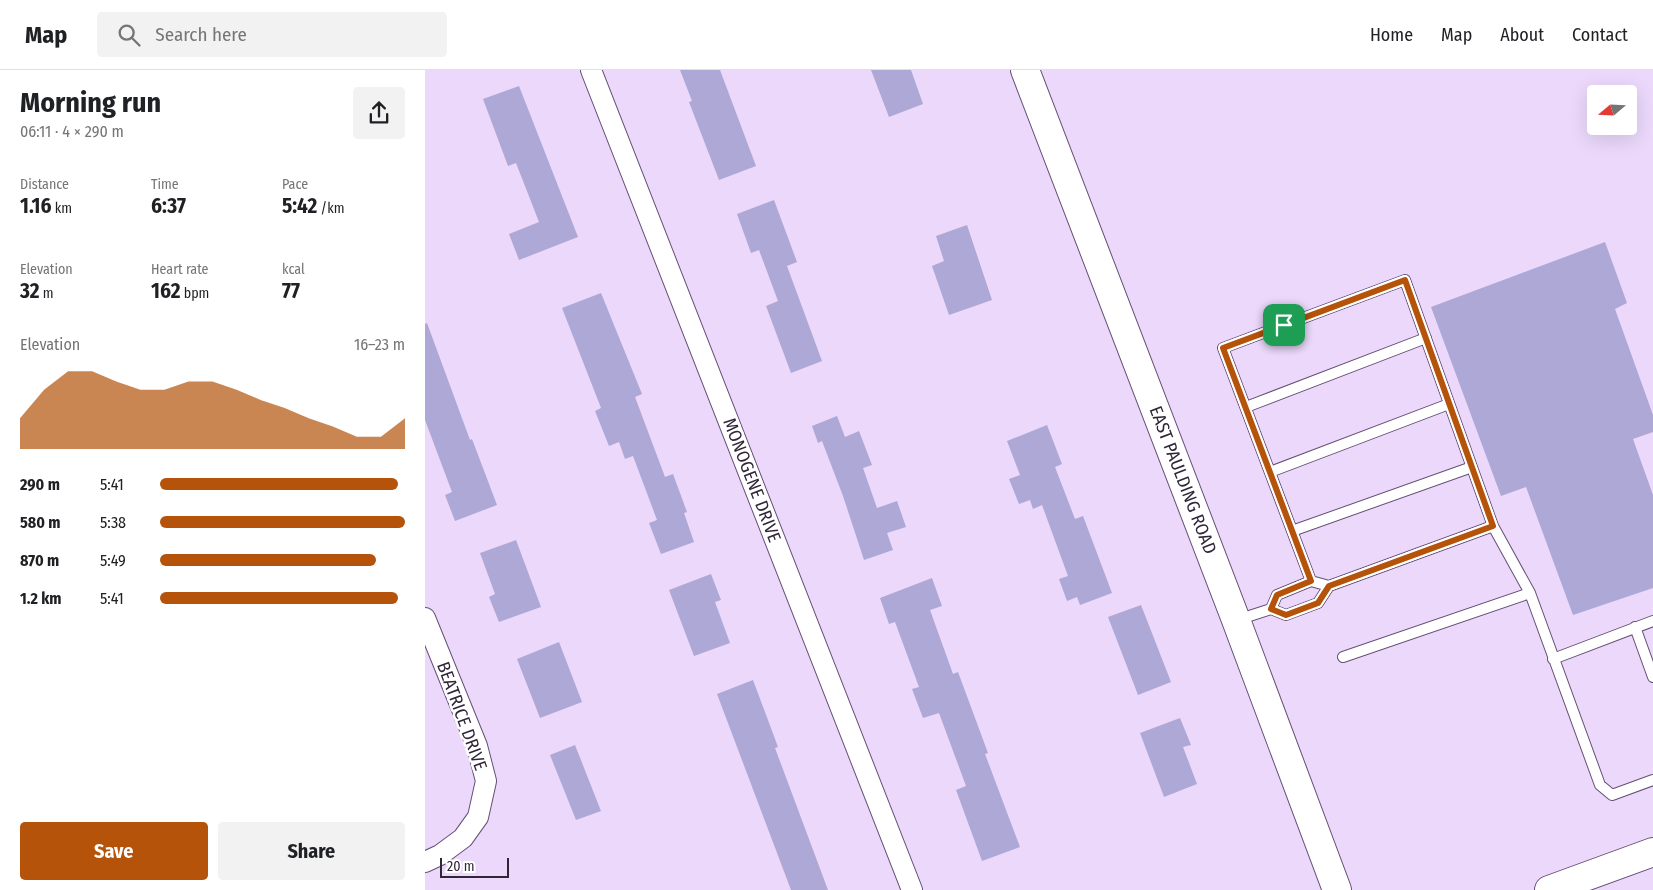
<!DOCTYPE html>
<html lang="en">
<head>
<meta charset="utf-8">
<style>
	:root { --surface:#fff; --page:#f2f2f2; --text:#202124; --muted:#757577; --line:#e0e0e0; --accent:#b45309 }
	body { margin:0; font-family:"Fira Sans Condensed",sans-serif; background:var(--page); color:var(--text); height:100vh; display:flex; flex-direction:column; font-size:19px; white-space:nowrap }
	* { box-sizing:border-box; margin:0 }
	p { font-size:16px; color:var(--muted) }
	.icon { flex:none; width:28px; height:28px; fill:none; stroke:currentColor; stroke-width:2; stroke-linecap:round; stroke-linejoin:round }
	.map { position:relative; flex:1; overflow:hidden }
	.panel { display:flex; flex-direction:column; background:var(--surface); width:425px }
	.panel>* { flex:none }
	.needle { width:32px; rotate:251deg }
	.tools { position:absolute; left:1162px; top:15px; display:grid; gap:10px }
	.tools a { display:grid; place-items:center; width:50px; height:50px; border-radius:5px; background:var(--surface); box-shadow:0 5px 20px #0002; font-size:25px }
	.scale { position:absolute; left:15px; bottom:12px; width:69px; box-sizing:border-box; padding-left:5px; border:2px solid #302637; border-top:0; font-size:14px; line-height:18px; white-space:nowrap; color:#302637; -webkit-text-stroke:4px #fff; paint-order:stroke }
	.pin { position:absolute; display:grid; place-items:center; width:42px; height:42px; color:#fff; margin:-21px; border-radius:10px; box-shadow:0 2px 8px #0006 }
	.round { display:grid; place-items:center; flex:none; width:52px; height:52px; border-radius:5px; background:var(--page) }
	.overview { display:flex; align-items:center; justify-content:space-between; height:85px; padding:0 20px }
	h1 { font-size:28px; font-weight:700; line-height:38px }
	.stats { display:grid; grid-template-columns:repeat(3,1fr); gap:8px; height:85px; padding:5px 20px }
	.stats div { display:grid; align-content:center }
	.stats b { font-size:21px; font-weight:700 }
	.stats small { font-size:14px; font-weight:400 }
	.stats p { font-size:14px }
	.chart { height:140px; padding:10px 20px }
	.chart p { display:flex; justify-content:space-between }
	.chart svg { width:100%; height:90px; margin-top:5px; fill:var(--accent); opacity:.7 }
	.button { display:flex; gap:10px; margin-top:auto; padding:10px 20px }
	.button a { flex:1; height:58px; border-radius:5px; background:var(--accent); color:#fff; font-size:20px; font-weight:700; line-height:58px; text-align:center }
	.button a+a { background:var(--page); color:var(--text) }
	ul { padding:0 20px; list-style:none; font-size:16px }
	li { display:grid; grid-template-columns:80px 60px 1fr; align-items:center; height:38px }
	li i { height:12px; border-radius:6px; background:var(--accent) }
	header { display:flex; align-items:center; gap:30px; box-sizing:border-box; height:70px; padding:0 25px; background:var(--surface); border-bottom:1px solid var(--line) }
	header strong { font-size:24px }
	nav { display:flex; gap:28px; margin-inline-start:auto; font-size:18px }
	.search { width:350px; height:45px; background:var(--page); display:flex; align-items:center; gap:12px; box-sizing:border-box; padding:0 18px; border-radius:5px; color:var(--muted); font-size:19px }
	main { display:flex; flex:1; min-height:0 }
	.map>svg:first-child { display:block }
	.building { fill:#ada8d5 }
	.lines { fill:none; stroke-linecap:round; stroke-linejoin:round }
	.service-casing { stroke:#655075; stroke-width:12 }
	.minor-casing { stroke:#655075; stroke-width:22 }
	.secondary-casing { stroke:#655075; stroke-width:30 }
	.service { stroke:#fff; stroke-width:10 }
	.minor { stroke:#fff; stroke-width:20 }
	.secondary { stroke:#fff; stroke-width:28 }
	.route-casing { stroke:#fff; stroke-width:10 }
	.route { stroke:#b45309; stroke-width:6 }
	.labels { text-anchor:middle; stroke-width:5; stroke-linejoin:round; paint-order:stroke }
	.street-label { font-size:18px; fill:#302637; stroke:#fff }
</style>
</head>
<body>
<header>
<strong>Map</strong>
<div class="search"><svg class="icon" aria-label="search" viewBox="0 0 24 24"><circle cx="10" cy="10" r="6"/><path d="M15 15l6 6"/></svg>Search here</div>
<nav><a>Home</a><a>Map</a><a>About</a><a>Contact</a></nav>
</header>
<main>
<section class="panel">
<div class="overview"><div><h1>Morning run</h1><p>06:11 · 4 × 290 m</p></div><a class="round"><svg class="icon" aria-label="share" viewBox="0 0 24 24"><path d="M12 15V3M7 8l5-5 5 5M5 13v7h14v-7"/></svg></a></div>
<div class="stats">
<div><p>Distance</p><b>1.16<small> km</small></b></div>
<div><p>Time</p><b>6:37</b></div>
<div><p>Pace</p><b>5:42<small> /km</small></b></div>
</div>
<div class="stats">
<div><p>Elevation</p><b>32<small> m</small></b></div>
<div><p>Heart rate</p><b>162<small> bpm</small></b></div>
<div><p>kcal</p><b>77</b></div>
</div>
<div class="chart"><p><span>Elevation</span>16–23 m</p>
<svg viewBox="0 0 160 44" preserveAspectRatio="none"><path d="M0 44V29L10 15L20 6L30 6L40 11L50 15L60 15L70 11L80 11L90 15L100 20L110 24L120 29L130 33L140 38L150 38L160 29V44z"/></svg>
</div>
<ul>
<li><b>290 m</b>5:41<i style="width:97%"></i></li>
<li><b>580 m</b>5:38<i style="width:100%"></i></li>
<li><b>870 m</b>5:49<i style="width:88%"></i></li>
<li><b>1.2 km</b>5:41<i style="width:97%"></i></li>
</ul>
<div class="button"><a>Save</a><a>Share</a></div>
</section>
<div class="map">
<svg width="1228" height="820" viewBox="0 0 1228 820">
	<rect width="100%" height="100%" fill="#ebd8fb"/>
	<path class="building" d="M255 0H295L331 96 294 110 264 32 267 31Z
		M446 0H486L498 34 464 47Z
		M94 16 153 167 94 190 84 164 114 152 91 93 83 96 58 29Z
		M349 130 372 192 362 196 397 291 366 303 341 236 353 231 334 180 326 183 312 144Z
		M542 155 567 230 524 245 507 196 519 191 511 166Z
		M1180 172 1202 233 1190 239 1228 345V362L1208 369 1228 425V518L1148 545 1101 417 1076 426 1006 237Z
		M176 223 217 324 210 327 240 407 248 404 262 442 259 443 269 472 236 484 224 453 232 450 208 386 200 389 194 372 184 376 170 341 176 338 137 238Z
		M2 253 45 370 47 369 72 435 30 451 20 425 27 422 0 350V254Z
		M412 346 420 367 434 361 447 395 438 398 452 438 472 431 481 457 462 463 468 480 439 490 418 426 397 371 393 373 387 356Z
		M622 355 637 394 630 397 650 449 658 446 687 523 655 535 652 527 642 531 634 509 643 506 617 435 608 439 605 430 594 434 584 409 595 405 582 371Z
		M91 470 116 537 74 552 64 527 70 524 55 483Z
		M286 504 296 530 290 532 305 573 269 586 244 520Z
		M507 508 517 536 505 540 528 604 533 602 563 683 560 684 595 777 557 791 531 720 541 716 514 643 498 648 487 619 494 617 470 552 464 554 455 528Z
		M716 535 746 612 713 625 683 547Z
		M134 572 157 632 115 648 92 589Z
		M328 610 353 677 350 678 403 820H366L292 624Z
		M755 648 766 675 758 677 772 714 739 727 715 663Z
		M150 675 176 741 151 750 125 685Z"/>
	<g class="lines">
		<g class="service-casing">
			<path id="service" d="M821 337 1001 268
				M845 402 1024 334
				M867 461 1047 397
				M886 511 798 278 980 210 1068 456
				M846 539 852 525 886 511 904 516 1068 456 1105 523 1175 715 1187 725 1228 710
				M812 550 846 539 861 545 893 533 904 516
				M1210 557 1228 607
				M918 587 1105 523
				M1128 589 1228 551"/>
		</g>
		<g class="minor-casing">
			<path id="minor" d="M166 0 487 820
				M0 548 52 676 61 711 53 747 38 768 15 785 0 792"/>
		</g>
		<g class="secondary-casing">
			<path id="secondary" d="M600 0 811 550 912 820
				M1124 820 1228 782"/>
		</g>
		<use href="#service" class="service"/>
		<use href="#minor" class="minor"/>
		<use href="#secondary" class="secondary"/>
	</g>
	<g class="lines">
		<g class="route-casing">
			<path id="route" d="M980 210 1068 456 904 516 893 533 861 545 846 539 852 525 886 511 798 278Z"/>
		</g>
		<use href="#route" class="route"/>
	</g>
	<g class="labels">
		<g class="street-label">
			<text transform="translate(327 410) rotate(69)" y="6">MONOGENE DRIVE</text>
			<text transform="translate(758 410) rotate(69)" y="6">EAST PAULDING ROAD</text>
			<text transform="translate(37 646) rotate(70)" y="6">BEATRICE DRIVE</text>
		</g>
	</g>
</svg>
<div class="tools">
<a><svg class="needle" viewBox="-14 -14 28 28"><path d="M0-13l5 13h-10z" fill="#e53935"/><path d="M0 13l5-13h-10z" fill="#757577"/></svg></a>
</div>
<div class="scale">20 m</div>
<div class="pin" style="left:859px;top:255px;background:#1e9e55"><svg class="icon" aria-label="arrive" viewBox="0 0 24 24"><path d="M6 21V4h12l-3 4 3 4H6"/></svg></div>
</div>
</main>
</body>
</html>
